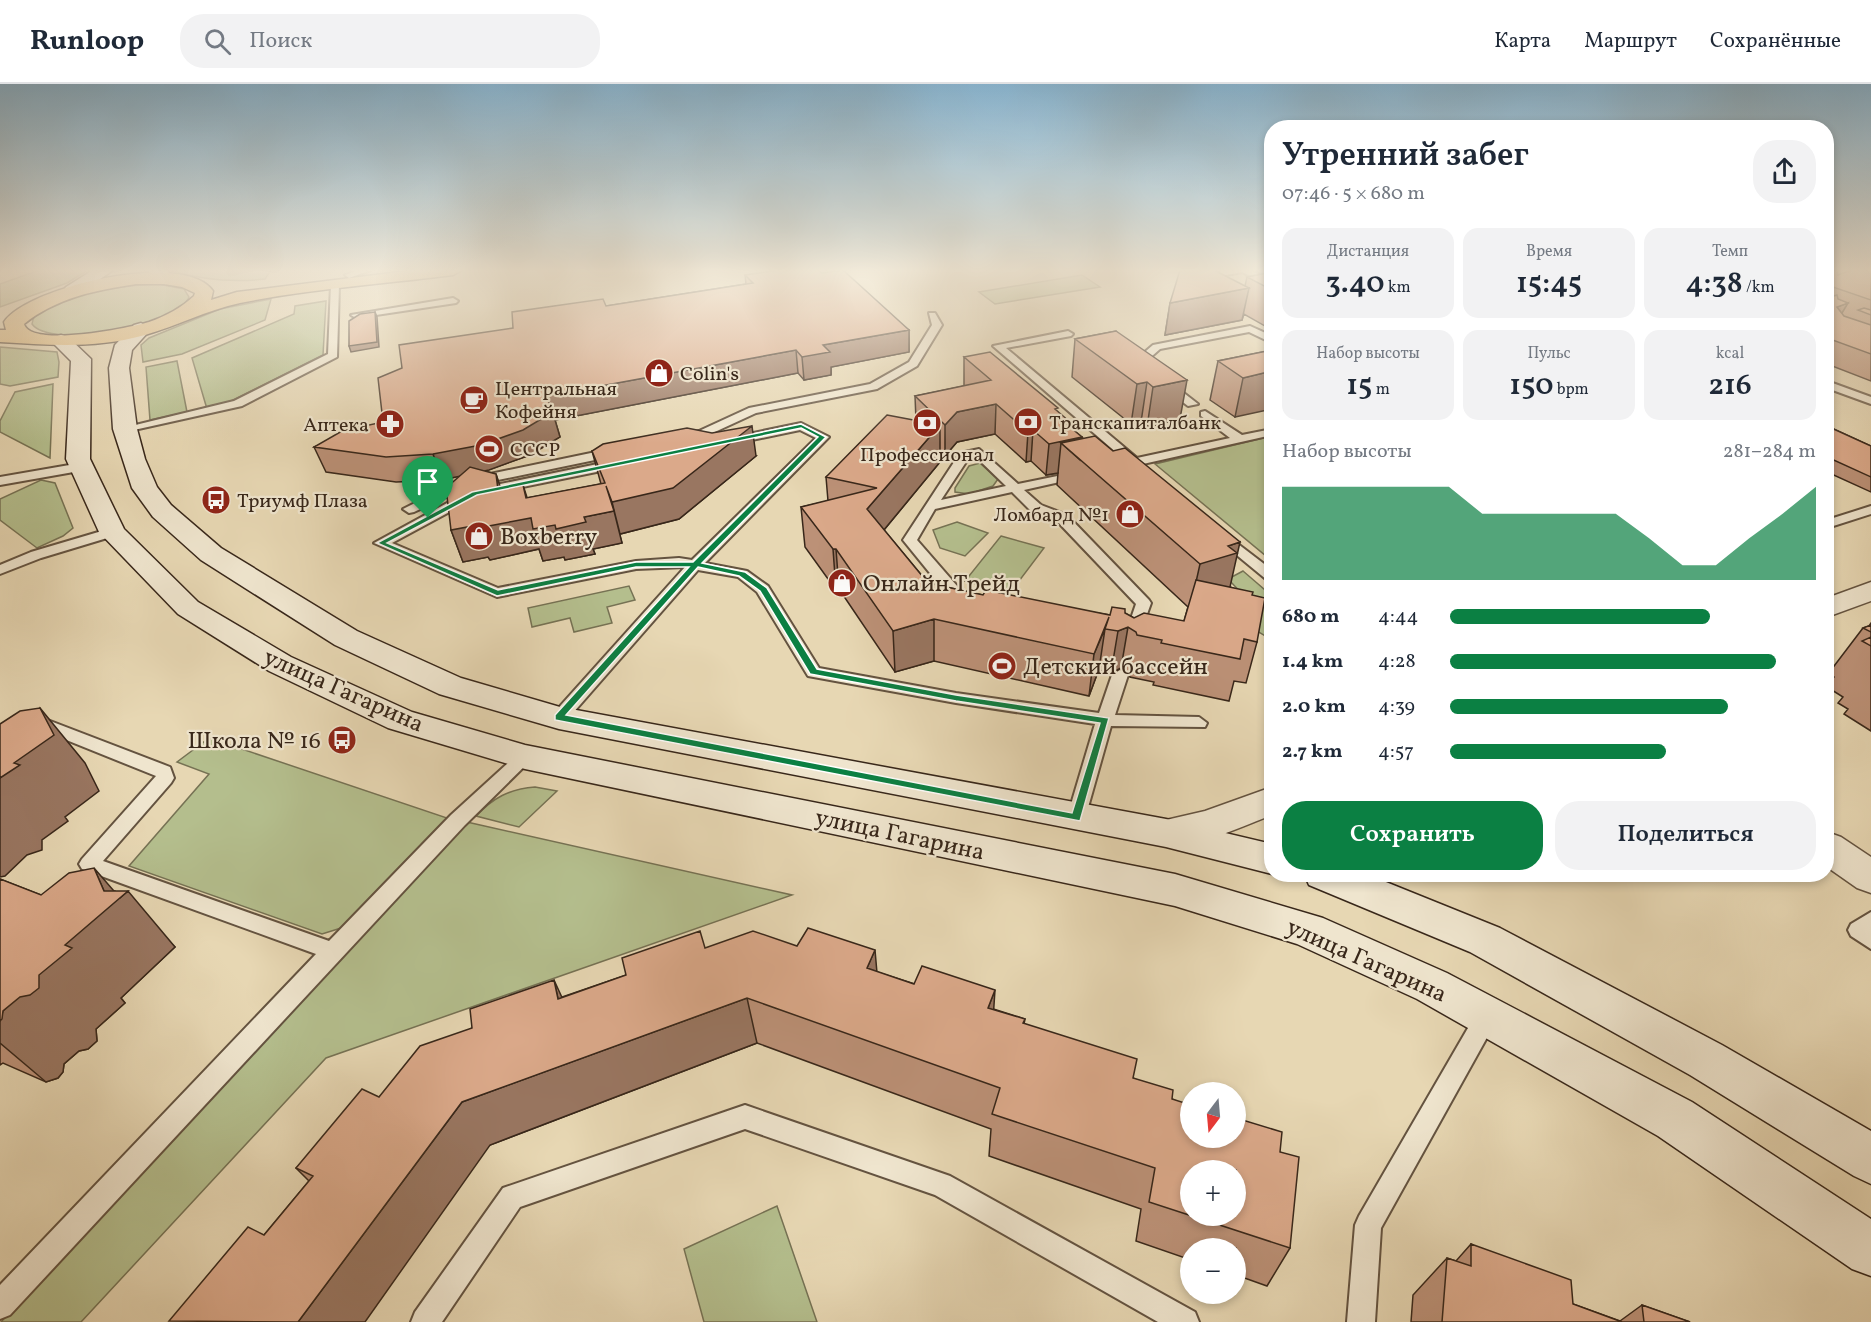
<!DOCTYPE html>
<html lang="ru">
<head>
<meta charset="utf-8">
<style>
	:root { --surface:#fff; --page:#f2f2f3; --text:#1f2937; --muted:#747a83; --line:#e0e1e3; --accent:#0b8043 }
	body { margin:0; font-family:Vollkorn,serif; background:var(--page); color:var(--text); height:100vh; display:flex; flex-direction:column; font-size:22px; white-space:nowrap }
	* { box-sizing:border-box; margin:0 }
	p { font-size:20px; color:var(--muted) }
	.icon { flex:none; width:33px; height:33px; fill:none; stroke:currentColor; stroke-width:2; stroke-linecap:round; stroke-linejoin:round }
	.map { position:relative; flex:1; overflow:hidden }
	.sheet { position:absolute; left:1264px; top:36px; width:570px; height:762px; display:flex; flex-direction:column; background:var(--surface); border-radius:24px; box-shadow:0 3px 9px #0003 }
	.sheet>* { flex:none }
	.needle { width:39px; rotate:196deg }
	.controls { position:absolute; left:1180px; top:998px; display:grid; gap:12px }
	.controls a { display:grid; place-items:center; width:66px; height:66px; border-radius:50%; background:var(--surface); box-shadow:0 3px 9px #0003; font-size:30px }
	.pin { position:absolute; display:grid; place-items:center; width:51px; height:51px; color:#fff; margin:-62px -26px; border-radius:50% 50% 50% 0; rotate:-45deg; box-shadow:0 0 6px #0007 }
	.pin .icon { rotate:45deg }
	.round { display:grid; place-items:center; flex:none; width:63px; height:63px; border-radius:24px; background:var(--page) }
	.summary { display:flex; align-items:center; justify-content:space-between; height:102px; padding:0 18px }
	h1 { font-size:33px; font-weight:600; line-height:45px }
	.metrics { display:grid; grid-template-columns:repeat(3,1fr); gap:9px; height:102px; padding:6px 18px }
	.metrics div { display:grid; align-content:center; border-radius:15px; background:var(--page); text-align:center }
	.metrics b { font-size:30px; font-weight:600 }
	.metrics small { font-size:16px; font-weight:400 }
	.metrics p { font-size:16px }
	.chart { height:168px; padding:12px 18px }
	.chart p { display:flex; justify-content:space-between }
	.chart svg { width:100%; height:108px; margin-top:6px; fill:var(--accent); opacity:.7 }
	.cta { display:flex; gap:12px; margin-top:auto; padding:12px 18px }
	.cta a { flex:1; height:69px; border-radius:24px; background:var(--accent); color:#fff; font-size:24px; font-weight:600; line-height:69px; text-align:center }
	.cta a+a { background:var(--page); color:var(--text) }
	ul { padding:0 18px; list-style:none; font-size:20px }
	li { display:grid; grid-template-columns:96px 72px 1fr; align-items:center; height:45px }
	li i { height:15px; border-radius:8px; background:var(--accent) }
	header { display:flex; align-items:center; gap:36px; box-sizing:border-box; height:84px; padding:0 30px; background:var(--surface); border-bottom:2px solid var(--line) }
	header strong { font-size:28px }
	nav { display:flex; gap:33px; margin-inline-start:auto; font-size:21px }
	.search { width:420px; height:54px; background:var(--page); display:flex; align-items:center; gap:15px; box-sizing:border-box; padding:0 21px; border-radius:24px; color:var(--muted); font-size:22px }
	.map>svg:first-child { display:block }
	.green { fill:#b4be8d; stroke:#767254; stroke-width:1.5 }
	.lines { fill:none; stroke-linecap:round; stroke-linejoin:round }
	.service-casing { stroke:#645340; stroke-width:4 }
	.minor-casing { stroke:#645340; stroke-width:3 }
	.secondary-casing { stroke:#38271a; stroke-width:3 }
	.primary-casing { stroke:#38271a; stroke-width:3 }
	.service { fill:#efe5ce; fill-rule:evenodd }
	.minor { fill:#efe5ce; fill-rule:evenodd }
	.secondary { fill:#efe5ce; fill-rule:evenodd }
	.primary { fill:#e4bc7a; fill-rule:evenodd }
	.wall { fill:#bc9177; stroke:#38271a; stroke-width:1.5; fill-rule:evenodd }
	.shaded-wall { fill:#997661; stroke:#38271a; stroke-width:1.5 }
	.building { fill:#dba98a; stroke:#38271a; stroke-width:1.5; fill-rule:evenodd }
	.route { fill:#0b8043; stroke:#fff; stroke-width:1.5; fill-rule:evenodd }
	.labels { text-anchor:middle; stroke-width:4.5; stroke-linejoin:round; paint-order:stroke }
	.far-poi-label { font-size:20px; fill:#38271a; stroke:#efe5ce; text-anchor:start }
	.poi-label { font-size:24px; fill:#38271a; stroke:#efe5ce; text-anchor:start }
	.street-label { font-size:24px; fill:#38271a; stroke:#efe5ce }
</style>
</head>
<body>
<header>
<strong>Runloop</strong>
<div class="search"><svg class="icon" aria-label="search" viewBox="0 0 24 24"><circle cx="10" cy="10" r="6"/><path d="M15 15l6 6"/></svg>Поиск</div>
<nav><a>Карта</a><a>Маршрут</a><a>Сохранённые</a></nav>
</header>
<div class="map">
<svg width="1871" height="1238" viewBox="0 0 1871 1238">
	<rect width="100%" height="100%" fill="#e7d7b3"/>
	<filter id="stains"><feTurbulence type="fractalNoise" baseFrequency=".00333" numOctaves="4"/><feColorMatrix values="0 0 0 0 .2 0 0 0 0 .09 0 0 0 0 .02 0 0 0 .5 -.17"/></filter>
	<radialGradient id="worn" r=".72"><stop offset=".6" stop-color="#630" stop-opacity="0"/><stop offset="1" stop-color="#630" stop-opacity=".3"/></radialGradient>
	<path class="green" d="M39 186H88L67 199 0 223V200Z
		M168 186H167H271L265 195C232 199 199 195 168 186Z
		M1082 191 1100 203 995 220 979 208Z
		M158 200 184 205 189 213C177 241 51 266 32 240 33 211 134 200 158 200Z
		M271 215 265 236 182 270 143 278 141 261 149 254 220 225Z
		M326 217 323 271 227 319 207 325 192 274 294 230 295 222Z
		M0 263 57 268 59 278 58 293 10 302 0 300Z
		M177 277 187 328 150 336 146 283Z
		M53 300 50 374 0 348V337L15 308Z
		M1272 352V477L1155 380Z
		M980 379 998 395 993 402 969 410 955 408V404L969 382Z
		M41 396 55 399 73 444 63 452 37 464 0 436V415Z
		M957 438 988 449 965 472 940 464 933 446Z
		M1001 452 1044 464 1010 509 965 497Z
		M1243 487 1272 512V556L1247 541 1250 518 1228 495Z
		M629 502 635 516 607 523 612 539 574 548 570 534 532 543 528 524Z
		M209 654 447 734 341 844 322 850 129 782 209 690 177 678Z
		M535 703 557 707 519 743 476 732C493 714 509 705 535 703Z
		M458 736 792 811 326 974 81 1238H1Z
		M777 1122 817 1238H704L684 1165Z"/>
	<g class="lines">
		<g class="service-casing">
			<path id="service" d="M358 186H371L349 194 345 191Z
				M1227 186H1250L1272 197V203L1242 188 1200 196 1196 193Z
				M335 198 339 201 337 273 242 322 125 348 119 345 234 317 328 270 331 201Z
				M453 214 458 217 456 219 356 234 351 231Z
				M929 229H935L942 241 917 282 877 305 756 329 706 352 684 357 678 353 699 347 749 324 870 300 909 278 932 241Z
				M1250 242 1272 252V259L1249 248 1160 265 1144 279 1148 283 1147 285H1139L1132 279 1153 261Z
				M1068 247 1073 250 1071 252 1006 264 1137 374 1230 354 1201 332V328L1205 327 1242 351 1272 345V351L1143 380 1137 384H1117V378L1125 376 993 262Z
				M1827 297 1871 313V320L1827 304Z
				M1163 299H1171L1198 320 1188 322 1163 303Z
				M801 339 829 353 705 479 747 487 768 502 819 584 956 609 1099 629 1112 591 1120 586 1128 591 1115 631 1199 633 1207 639 1205 643 1111 642 1085 734 1083 739H1069L1067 734 1095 640 956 619 808 592 757 508 738 493 698 486 565 638H553L551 634 553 630 685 483 636 485 497 513 374 459 471 406 617 376 621 377V383L479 412 392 459 498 504 636 477 679 474 692 476 816 354 800 346 733 360 727 356 729 354Z
				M615 364 619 365V371L469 402 414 428 409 429 403 425 461 396Z
				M979 365 1018 400 1082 387V393L1024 406 1041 421 1067 431 1149 516 1151 519 1138 555H1128L1125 552 1136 520 1057 437 1031 427 1012 408 935 425 917 456 971 518 964 522 955 520 903 456 960 369ZM976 373 1006 402 941 416 968 375Z
				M81 379 87 383 85 386 0 401V393Z
				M1871 422V430L1827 444V436Z
				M112 444 117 445V451L41 474 0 490V481L31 468Z
				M1221 447 1272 486V497L1267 496 1216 454 1214 451Z
				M45 635 170 683 174 694 171 699 103 777 329 857 451 731 519 669H531L534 673 465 741 10 1231 0 1235V1201L316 870 82 785 79 780 82 775 156 692 44 647 33 650 0 667V653L22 641Z
				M1871 828V865L1851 852 1848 846 1851 840Z
				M1487 922 1495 925 1498 932 1495 939 1381 1144 1375 1238H1347L1355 1141 1359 1132 1479 925Z
				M745 1021 950 1092 1195 1228 1199 1238H1158L935 1111 745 1045 520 1123 442 1238H411L415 1228 503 1104Z"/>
		</g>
		<g class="minor-casing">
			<path id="minor" d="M1871 498V517L1827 533V514Z
				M1272 703V731C1240 743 1186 770 1153 759L1147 749 1153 739 1205 727Z
				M1827 748 1841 753 1871 773V809L1857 804 1827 783Z"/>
		</g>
		<g class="secondary-casing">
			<path id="secondary" d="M93 186H113L78 211H66L63 207 66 203Z
				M147 186H166L176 195 173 199H161Z
				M141 239 151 245 132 266 129 284 137 345 145 375 157 403 171 421 221 464 357 547 461 594 560 623 1166 735 1272 760V790L1166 763 559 645 439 610 335 561 201 476 153 433 132 404 113 345 109 284 115 261 134 241Z
				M61 251 68 253 91 275 90 375 124 445 198 518 291 573 412 628 525 661 1175 790 1323 834 1447 889 1692 1018 1871 1135V1192L1852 1185 1658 1052 1417 915 1297 860 1175 822 525 685 388 644 269 587 178 530 99 448 66 375 71 277 51 257 54 253Z
				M1304 790H1366L1500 844 1722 961 1871 1047V1100L1854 1092 1690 991 1470 868 1309 801Z"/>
		</g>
		<g class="primary-casing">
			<path id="primary" d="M415 186H462L453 191C383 200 309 205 240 219 207 226 177 242 145 251 96 265 50 261 0 258V246H6L4 238C29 202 185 166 213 207L211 216 237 208ZM136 200H164L182 203 195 209 194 212C181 224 166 232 149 238 129 244 31 264 24 240 56 214 96 206 136 200Z"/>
		</g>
		<use href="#service" class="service"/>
		<use href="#minor" class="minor"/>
		<use href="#secondary" class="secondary"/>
		<use href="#primary" class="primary"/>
	</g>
	<path class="wall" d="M1871 186V297L1827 280V201L1837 189 1838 191Z
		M1272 188V246L1244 230 1242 236 1165 251 1170 219 1245 202 1247 193Z
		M822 189 909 246V268L831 283V291L804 296 798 289 555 336 560 353 530 371 485 387 496 390 501 406 527 414 601 400 592 367 756 372 679 435 620 450 619 448 622 459 593 465 595 470 565 476 564 473 543 477 539 465 490 476 488 473 463 478 451 446 460 392 442 396 396 398 326 388 314 363 383 338 513 244 606 222 746 200 745 191Z
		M1116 247 1180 335 1147 343 1141 338 1131 340 1072 293 1075 255Z
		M1272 266 1235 333 1210 316 1218 277Z
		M964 273 1058 328 1070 343 1082 353V355L1230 503 1252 511 1257 558 1246 599 1234 597 1229 617 1153 601 1154 598 1130 593 1129 589 1121 584 1111 589 1099 586V585L1089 612 934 577 895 588 839 505 836 506 805 463 801 423 828 417 826 393 916 336 915 312 964 302ZM995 350 1026 378 1031 377 1046 391 1058 389 1057 401 1188 523 1184 537 1134 534 1125 529 1110 531 983 511 928 499 884 446 940 378V367L945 372 957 358Z
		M1827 342 1871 362V408L1827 388Z
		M1871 539V647L1844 630 1848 625 1838 619 1843 613 1827 603 1834 593 1828 590 1863 544 1869 542Z
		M0 795 41 811 115 807 175 863 121 914 125 919 96 945 97 957 88 965 79 967 64 980 63 988 58 994 46 998 3 979 0 981Z
		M705 864 877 888 1025 935 1024 940 1133 994 1172 1015 1280 1068 1290 1164 1267 1202 1236 1191V1164H1191V1176L1136 1157 1141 1125 989 1072 991 1045 757 959 490 1061 264 1151 309 1097 296 1084 379 1013 472 944Z
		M1471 1160 1573 1220 1620 1237 1642 1221 1690 1238H1411L1413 1211 1447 1174 1456 1177Z"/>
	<path class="shaded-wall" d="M1249 204 1242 236 1165 251 1170 219Z
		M1848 219 1836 239 1837 223Z
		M375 228 377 233 379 263 351 268 349 262Z
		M909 246V268L831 283V291L804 296 802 273 823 261Z
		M796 266 798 289 555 336 560 353 530 371 489 386 442 396 433 370 546 312Z
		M1272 287V325L1235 333 1243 294Z
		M1187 296 1180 335 1147 343 1153 303Z
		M1147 298 1141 338 1131 340 1137 300Z
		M996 320 995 350 957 358 945 372V341L957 328Z
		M1070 338 1069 356 1082 353 1080 376 1061 359 1058 389 1046 391 1049 360 1065 339Z
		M940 341V378L869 464 867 425Z
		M752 342 756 372 679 435 620 450 612 418Z
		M1033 346 1031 377 1026 378 1028 348Z
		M496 390 506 421 498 406Z
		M523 401 533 432 584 433 614 427 622 459 593 465 595 470 565 476 564 473 543 477 539 465 490 476 488 473 463 478 451 446 526 414Z
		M1240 458 1230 503 1190 525 1200 480 1228 462Z
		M833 465H836L839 505 836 506Z
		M934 535V577L895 588 893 547Z
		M1128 543 1121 584 1111 589 1118 547Z
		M1105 545 1099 585 1089 612 1094 570Z
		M40 624 85 679 99 707 65 733 68 737 42 756V766L27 771 5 792 0 793V694L14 679Z
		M94 784 120 814 128 807 175 863 121 914 125 919 96 945 97 957 88 965 79 967 64 980 63 988 58 994 46 998 0 959V937L3 927 65 861 104 807Z
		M875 866 879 912 867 884Z
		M554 896 575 942 558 915Z
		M995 906 992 951 988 924Z
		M747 914 757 959 490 1061 365 1238H298L462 1018Z"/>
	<path class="building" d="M778 186H818L822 189 843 186 909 246 823 261 830 268 802 273 796 266 546 312 553 328 523 346 481 361 433 370 386 373 314 363 342 347 383 338 378 294 402 284 399 261 513 244 512 228 603 215 606 222 753 199 745 191Z
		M1180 186H1214L1249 204 1170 219Z
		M1827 186H1837L1838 191 1851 186H1871V216L1827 201Z
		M1272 188V206L1247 193Z
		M1837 211 1838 215 1848 219 1837 223 1844 232 1871 241V270L1827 254V214Z
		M1864 224 1871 226V231L1858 226Z
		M375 228 377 258 349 262V237L360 230Z
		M1116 247 1187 296 1153 303 1147 298 1137 300 1075 255Z
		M1272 266V287L1243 294 1218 277Z
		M990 268 1058 324 1055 325 1070 338 1065 339 1082 353 1049 360 1033 346 1028 348 996 320 957 328 945 341 915 312 991 296 964 273Z
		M887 331 940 341 867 425 928 499 983 511 986 506 1110 531 1112 523 1125 525V529L1134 534 1144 529 1184 537 1196 496 1253 508 1252 511 1265 514 1257 558 1244 555 1240 575 1161 559 1162 556 1137 551 1136 548 1128 543 1118 547 1105 545 1109 533 1094 570 934 535 893 547 836 465H833L801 423 877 404 826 393Z
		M752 342 673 404 612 418 606 402 614 427 584 433 586 438 556 445 555 441 533 445 531 434 478 444V441L451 446 446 404 470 383 496 390 498 406 523 401 526 414 605 399 592 367 603 360 687 344 712 349Z
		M1827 342 1871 362V393L1827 373Z
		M1095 352 1113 367 1125 364 1240 458 1228 462 1237 469 1200 480 1061 359Z
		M1871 541V548L1863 544Z
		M1871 553V562L1862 557Z
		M40 624 54 651 14 679 20 681 0 694V640L20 627Z
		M94 784 104 807H128L65 861 72 864 39 891V904L30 911 20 913 3 927 2 935 0 937V795L41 811 69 789Z
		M808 844 875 866 867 884 914 900 922 882 995 906 988 924 1025 935 1023 939 1137 975 1133 994 1173 1006 1172 1015 1191 1021V1053H1236V1034L1282 1048 1280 1068 1299 1073 1290 1164 1149 1118 1155 1084 992 1030 1000 1004 747 914 462 1018 298 1238 169 1237 248 1143 264 1151 313 1092 296 1084 362 1005 379 1013 420 962 472 944 470 925 554 896 558 915 626 891 622 874 700 847 705 864 753 847 797 862ZM1191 1086H1236V1131H1191Z
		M1471 1160 1571 1196 1573 1220 1622 1238H1442L1447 1174 1471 1182Z
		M1642 1221 1690 1238H1644Z"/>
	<linearGradient id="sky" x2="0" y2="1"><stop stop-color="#88b6d3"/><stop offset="0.52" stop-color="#f4eddd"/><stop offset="1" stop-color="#f4eddd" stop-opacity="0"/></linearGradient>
	<rect width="1871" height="359" fill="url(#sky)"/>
	<path class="route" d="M801 340 826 353 702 479 745 488 767 504 817 585 956 611 1109 634 1080 737 555 636V631L689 483H636L497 512 377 459 472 408ZM801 344 818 353 693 478H636L498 506 387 459 477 411ZM698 483 739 492 760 507 810 590 956 617 1100 639 1072 729 566 631Z"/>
	<defs>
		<g id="shop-disc" transform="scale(1.5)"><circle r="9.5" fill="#8f2418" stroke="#efe5ce"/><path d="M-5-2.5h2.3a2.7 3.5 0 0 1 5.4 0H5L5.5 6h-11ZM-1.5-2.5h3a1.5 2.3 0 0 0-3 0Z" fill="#fff"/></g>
		<g id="cafe-disc" transform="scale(1.5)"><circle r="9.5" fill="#8f2418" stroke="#efe5ce"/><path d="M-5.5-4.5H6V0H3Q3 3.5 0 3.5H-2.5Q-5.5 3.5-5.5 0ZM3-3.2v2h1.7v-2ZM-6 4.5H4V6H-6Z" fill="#fff"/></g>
		<g id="bank-disc" transform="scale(1.5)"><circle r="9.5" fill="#8f2418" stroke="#efe5ce"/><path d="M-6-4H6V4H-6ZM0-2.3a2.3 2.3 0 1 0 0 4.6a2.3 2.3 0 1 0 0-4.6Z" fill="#fff"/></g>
		<g id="pharmacy-disc" transform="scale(1.5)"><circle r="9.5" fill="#8f2418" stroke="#efe5ce"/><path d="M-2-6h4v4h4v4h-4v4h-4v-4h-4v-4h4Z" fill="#fff"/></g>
		<g id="stadium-disc" transform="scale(1.5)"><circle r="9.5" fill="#8f2418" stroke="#efe5ce"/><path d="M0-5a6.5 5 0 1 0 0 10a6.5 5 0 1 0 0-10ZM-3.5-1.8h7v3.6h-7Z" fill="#fff"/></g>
		<g id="bus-disc" transform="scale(1.5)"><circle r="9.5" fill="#8f2418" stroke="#efe5ce"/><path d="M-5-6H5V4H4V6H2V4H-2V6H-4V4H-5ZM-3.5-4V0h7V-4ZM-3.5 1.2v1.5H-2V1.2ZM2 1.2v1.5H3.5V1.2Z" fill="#fff"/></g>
	</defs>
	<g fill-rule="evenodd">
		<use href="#shop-disc" x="659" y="289"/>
		<use href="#cafe-disc" x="474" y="316"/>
		<use href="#bank-disc" x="1028" y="338"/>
		<use href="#bank-disc" x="927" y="339"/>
		<use href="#pharmacy-disc" x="390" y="340"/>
		<use href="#stadium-disc" x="489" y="365"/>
		<use href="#bus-disc" x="216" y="416"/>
		<use href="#shop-disc" x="1130" y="430"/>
		<use href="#shop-disc" x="479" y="452"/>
		<use href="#shop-disc" x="842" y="499"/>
		<use href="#stadium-disc" x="1002" y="582"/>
		<use href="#bus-disc" x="342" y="656"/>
	</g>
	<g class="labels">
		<g class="far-poi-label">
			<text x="680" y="296">Colin's</text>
			<text x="495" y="311">Центральная<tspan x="495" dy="23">Кофейня</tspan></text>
			<text x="1049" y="345">Транскапиталбанк</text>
			<text x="369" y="347" text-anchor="end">Аптека</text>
			<text x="510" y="372">СССР</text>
			<text x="927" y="377" text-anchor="middle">Профессионал</text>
			<text x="237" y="423">Триумф Плаза</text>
			<text x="1109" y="437" text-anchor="end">Ломбард №1</text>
		</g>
		<g class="poi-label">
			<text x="500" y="460">Boxberry</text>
			<text x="863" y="507">Онлайн Трейд</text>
			<text x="1023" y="590">Детский бассейн</text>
			<text x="321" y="664" text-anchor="end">Школа № 16</text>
		</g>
		<g class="street-label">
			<text transform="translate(344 606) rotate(24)" y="8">улица Гагарина</text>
			<text transform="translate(900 750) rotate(12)" y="8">улица Гагарина</text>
			<text transform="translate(1367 876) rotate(24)" y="8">улица Гагарина</text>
		</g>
	</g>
	<rect width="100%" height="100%" filter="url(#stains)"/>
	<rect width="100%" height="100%" fill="url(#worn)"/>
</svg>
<div class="controls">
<a><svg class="needle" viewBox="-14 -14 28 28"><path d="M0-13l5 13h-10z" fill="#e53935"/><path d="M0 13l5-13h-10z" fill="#747a83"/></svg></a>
<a>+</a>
<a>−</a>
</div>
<div class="pin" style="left:428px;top:434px;background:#1e9e55"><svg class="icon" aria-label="arrive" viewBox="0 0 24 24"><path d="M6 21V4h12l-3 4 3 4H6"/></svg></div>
<section class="sheet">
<div class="summary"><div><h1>Утренний забег</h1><p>07:46 · 5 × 680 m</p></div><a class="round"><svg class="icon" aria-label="share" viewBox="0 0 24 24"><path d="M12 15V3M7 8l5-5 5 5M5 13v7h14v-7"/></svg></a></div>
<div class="metrics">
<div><p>Дистанция</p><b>3.40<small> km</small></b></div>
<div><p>Время</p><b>15:45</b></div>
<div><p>Темп</p><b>4:38<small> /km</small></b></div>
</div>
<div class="metrics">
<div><p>Набор высоты</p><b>15<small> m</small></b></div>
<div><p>Пульс</p><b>150<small> bpm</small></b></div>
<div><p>kcal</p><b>216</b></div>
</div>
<div class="chart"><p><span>Набор высоты</span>281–284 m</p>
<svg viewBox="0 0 160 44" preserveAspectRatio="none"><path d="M0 44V6L10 6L20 6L30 6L40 6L50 6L60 17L70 17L80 17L90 17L100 17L110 27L120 38L130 38L140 27L150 17L160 6V44z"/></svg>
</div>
<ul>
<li><b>680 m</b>4:44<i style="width:71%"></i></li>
<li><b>1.4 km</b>4:28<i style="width:89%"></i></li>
<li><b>2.0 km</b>4:39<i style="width:76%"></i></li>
<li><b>2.7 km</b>4:57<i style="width:59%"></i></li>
</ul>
<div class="cta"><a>Сохранить</a><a>Поделиться</a></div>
</section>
</div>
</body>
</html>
